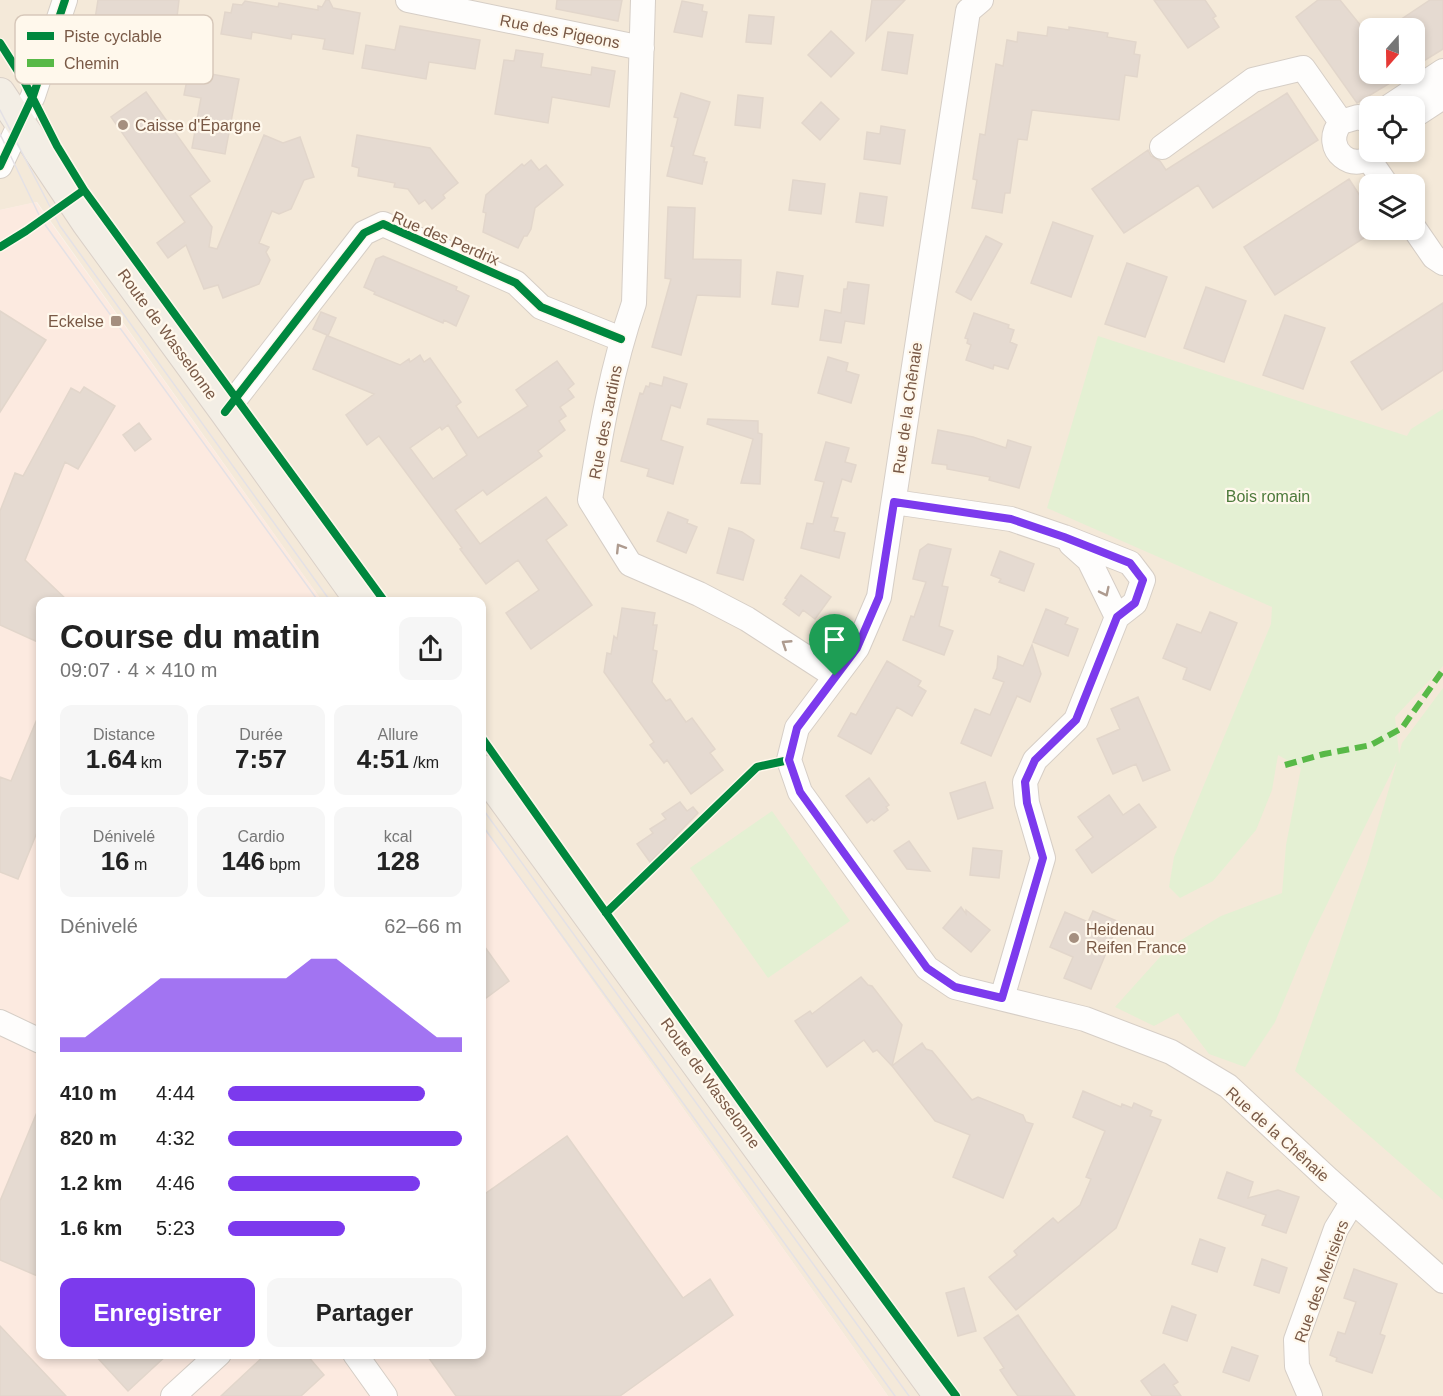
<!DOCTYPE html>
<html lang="fr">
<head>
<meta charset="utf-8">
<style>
	:root { --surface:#fff; --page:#f6f6f6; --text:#222; --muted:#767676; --accent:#7c3aed }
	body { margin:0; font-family:Arial,sans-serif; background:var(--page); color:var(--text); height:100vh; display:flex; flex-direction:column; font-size:22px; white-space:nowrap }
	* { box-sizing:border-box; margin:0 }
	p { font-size:20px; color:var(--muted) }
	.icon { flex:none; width:33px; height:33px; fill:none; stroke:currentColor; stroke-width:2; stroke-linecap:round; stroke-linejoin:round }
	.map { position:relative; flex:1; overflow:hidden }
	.panel { position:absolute; left:36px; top:597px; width:450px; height:762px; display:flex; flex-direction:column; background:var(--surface); border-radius:12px; box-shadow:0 3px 9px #0003 }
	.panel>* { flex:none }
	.needle { width:39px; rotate:200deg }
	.buttons { position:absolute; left:1359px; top:18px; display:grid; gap:12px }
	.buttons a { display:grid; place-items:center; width:66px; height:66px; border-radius:12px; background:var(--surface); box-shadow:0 3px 9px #0003; font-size:30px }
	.pin { position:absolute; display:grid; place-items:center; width:51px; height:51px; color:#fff; margin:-62px -26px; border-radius:50% 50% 50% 0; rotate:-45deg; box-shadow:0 0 6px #0007 }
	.pin .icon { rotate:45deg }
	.round { display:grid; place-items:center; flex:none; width:63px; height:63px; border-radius:12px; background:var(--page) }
	.overview { display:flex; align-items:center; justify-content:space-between; height:102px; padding:0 24px }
	h1 { font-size:33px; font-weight:700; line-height:45px }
	.metrics { display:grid; grid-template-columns:repeat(3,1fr); gap:9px; height:102px; padding:6px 24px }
	.metrics div { display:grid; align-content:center; border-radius:12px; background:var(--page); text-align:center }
	.metrics b { font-size:26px; font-weight:700 }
	.metrics small { font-size:16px; font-weight:400 }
	.metrics p { font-size:16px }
	.chart { height:168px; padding:12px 24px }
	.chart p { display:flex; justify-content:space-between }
	.chart svg { width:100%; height:108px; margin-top:6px; fill:var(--accent); opacity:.7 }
	.cta { display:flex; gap:12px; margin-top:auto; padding:12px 24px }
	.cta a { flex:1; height:69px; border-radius:12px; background:var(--accent); color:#fff; font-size:24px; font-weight:700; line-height:69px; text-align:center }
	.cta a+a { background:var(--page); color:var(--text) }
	ul { padding:0 24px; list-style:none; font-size:20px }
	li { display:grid; grid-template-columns:96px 72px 1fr; align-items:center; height:45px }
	li i { height:15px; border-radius:8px; background:var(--accent) }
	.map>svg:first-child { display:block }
	.residential { fill:#f4e9d9; fill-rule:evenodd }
	.commercial { fill:#fceae0 }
	.green { fill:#e4f0d3 }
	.building { fill:#e5dad1; stroke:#e2d6cb; stroke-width:1.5; fill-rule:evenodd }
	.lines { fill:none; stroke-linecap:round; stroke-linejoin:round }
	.minor-casing { stroke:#d6cec6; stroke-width:26 }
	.major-casing { stroke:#dad0c8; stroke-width:32 }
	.minor { stroke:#fefdfc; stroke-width:24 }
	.major { stroke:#f3eee5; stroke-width:30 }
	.tram { stroke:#e4e1e5; stroke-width:1.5 }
	.quiet { stroke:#58b947; stroke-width:6; stroke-dasharray:12 6; stroke-linecap:butt }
	.cycleway-casing { stroke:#fff8ec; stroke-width:11 }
	.cycleway { stroke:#00873e; stroke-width:8 }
	.oneway { stroke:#ae9b8f }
	.route-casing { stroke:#fff; stroke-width:12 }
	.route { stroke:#7c3aed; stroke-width:8 }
	.poi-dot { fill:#a58f7f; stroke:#fff8ec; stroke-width:2 }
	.labels { text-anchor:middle; stroke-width:4.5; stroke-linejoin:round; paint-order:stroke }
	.street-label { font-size:16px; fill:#795946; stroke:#fff8ec }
	.poi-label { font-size:16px; fill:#795946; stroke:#fff8ec; text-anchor:start }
	.park-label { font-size:16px; fill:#4d7a3b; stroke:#fff8ec }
	.key { fill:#fff8ec; stroke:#d7c8ba; stroke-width:1.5 }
	.key-label { font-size:16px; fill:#795946 }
</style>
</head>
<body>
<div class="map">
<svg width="1443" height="1396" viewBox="0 0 1443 1396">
	<rect width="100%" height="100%" fill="#f8f3ea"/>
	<path class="residential" d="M0 0H1443V1396H888L482 826V602L322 601 37 202 0 210ZM1370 28H1414V74H1370ZM1370 106H1414V152H1370ZM1370 184H1414V230H1370Z"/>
	<path class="commercial" d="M36 202 322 601 40 602V1354H482V826L888 1396H0V210Z"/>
	<path class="green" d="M1098 336 1407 436 1411 429 1443 409V666L1395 717 1399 754 1402 743 1443 688V1200L1295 1071 1367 864 1397 761 1309 941 1275 1022 1245 1067 1209 1054 1178 1013 1154 1026 1115 1007 1168 948 1221 916 1282 893 1286 845 1301 768 1278 755 1272 790 1256 830 1213 881 1180 898 1169 887 1174 857 1271 624 1272 607 1047 508Z
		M772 811 850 921 768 978 690 868Z"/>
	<path class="building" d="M98 0H179L177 17 208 23 203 52 159 45 161 34 122 27 121 33 100 29 101 23 95 21V19Z
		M326 0H329L333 8 360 13 353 54 323 49 325 39 292 34 291 39 252 32 251 39 221 34 225 12 231 13 233 4 242 5 245 1 278 7 279 3 318 10V6L322 7Z
		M557 0H622L618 21 556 9Z
		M872 0H905L866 40Z
		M1154 0H1205L1216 16 1213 18 1219 27 1188 48Z
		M1318 0H1340L1370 37V74H1405L1357 103 1296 17Z
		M1430 0H1443V49L1414 67V28H1388Z
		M682 1 703 5 702 11 707 12 702 37 674 32Z
		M749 15 774 17 771 44 746 42Z
		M400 26 480 40 475 69 429 62 426 79 362 68 366 45 395 50Z
		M1048 27 1069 30V27L1108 33 1107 37 1136 42 1134 54 1140 55 1137 77 1125 75 1119 120 1032 110 1027 140 1018 139 1010 193H1005L1002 213 972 208 977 180 973 179 980 134 985 135 996 64 1003 66 1007 40 1017 42 1018 32 1047 36Z
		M831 31 854 53 831 77 808 55Z
		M888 32 913 35 907 74 882 70Z
		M516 50 543 54 541 67 591 75 592 67 615 71 609 107 552 97 548 123 495 114 504 60 514 61Z
		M189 70 239 79 225 154 192 148 201 98 184 95Z
		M146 92 210 181 190 196 212 227 209 247 217 249 264 135 283 143 300 137 314 177 304 180 291 209 279 214 272 211 259 243 269 247 266 252 270 260 259 284 223 298 218 285 204 289 186 245 168 258 157 243 185 222 111 117Z
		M681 93 710 102 693 155 705 158 704 162H707L702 184 667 176 674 147 671 146 678 118 674 117Z
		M1287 93 1318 140 1213 208 1198 185 1124 233 1092 189 1148 150 1151 156 1160 161 1166 170Z
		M738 95 763 98 760 128 735 125Z
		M821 102 839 119 820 140 802 123Z
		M881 126 905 130 900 164 864 159 867 132 880 134Z
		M357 135 430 148 458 183 443 195 445 198 432 209 425 200 419 204 408 189 394 187 395 183 358 176 359 168 352 166Z
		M531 160 539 170 546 165 563 185 535 208 531 229 527 236H524L518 248 483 232 486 213 483 212 486 195 522 164 524 166Z
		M1349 179 1370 211V234L1275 295 1244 247Z
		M793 180 825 184 821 214 789 210Z
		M860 193 887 197 883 226 856 222Z
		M668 207 695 208 693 259 741 260 740 297 697 295 681 355 652 347 671 279 665 278Z
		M1053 222 1093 236 1071 297 1031 283Z
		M986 236 1002 244 971 300 956 292Z
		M383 256 457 287 456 290 469 296 456 326 444 320 443 323 374 294 375 292 364 287 376 259Z
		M1127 263 1167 277 1145 337 1105 324Z
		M777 272 803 276 798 307 772 304Z
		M848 282 869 285 864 324 845 321 841 343 820 340 825 310 841 313 844 289H847Z
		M1206 287 1246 301 1224 362 1184 348Z
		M1443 303V370L1382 410 1351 362Z
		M0 311 46 340 0 412Z
		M321 312 336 318 328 336 400 365 409 359 410 362 420 355 424 362 430 358 461 402 456 406 478 438 528 406 516 390 557 361 574 384 568 389 574 397 560 407 566 416 559 421 565 430 538 451 542 456 487 495 483 490 455 510 480 544 546 497 567 525 546 540 592 605 531 649 506 613 539 590 518 560 486 584 460 549 462 548 379 436 367 445 346 415 374 394 313 369 327 335 313 329ZM448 425 467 455 433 479 410 448 440 427 442 430Z
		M974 313 1009 325 1008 328 1014 330 1010 342 1017 345 1008 369 994 365 993 369 966 360 971 345 967 343 968 339 965 338Z
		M1285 315 1325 328 1303 389 1263 375Z
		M828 357 848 363 846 371 859 375 851 403 818 393Z
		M664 377 687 384 680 408 671 405 661 440 683 447 673 484 647 476 649 469 621 461 640 393 643 394 646 386 649 387 650 383 662 386Z
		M84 387 115 406 78 469 65 462 25 560 69 602H40V643L0 625V511L15 473 23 476 71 388 80 393Z
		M708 419 758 421V433L762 434 760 484 741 483 753 439 707 424Z
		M139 423 151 439 135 451 123 435Z
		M938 430 973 437 1006 448 1008 440 1031 447 1019 488 989 480 990 477 947 469V465L932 463Z
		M826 442 849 448 845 462 856 465 851 482 842 479 831 517 838 518 834 531 845 533 839 558 801 548 807 523 813 524 824 482 815 480Z
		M668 512 688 520 687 523 697 527 686 553 657 541Z
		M729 528 742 532 754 540 743 580 717 573Z
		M928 544 951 549 942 586 948 587 939 626 953 631 944 655 903 640 911 616 914 617 926 582 913 579 920 550Z
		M1000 551 1034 564 1024 591 999 582 1001 579 991 575Z
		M801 575 831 597 815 619 803 610 799 616 783 604 787 599 785 598Z
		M622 608 655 613 653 625H657L653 650 657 651 652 682 666 701 670 699 686 722 692 718 715 749 710 753 723 770 691 794 667 760 664 763 650 745 654 742 604 672 607 653 611 654 614 636 617 639Z
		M1046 609 1068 618 1065 624 1078 629 1068 656 1033 642Z
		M1210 612 1237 623 1210 690 1183 679 1187 668 1163 658 1177 624 1201 633Z
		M1032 645 1041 674 1030 702 1017 696 991 756 961 743 975 709 990 715 1004 682 993 678 997 668 998 656 1023 666Z
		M887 661 921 681 918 686 926 691 912 716 897 707 871 754 838 736 851 713 856 715Z
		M1138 697 1170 770 1143 781 1136 764 1113 774 1097 739 1120 729 1111 709Z
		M40 712V825L18 879 0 872V777L11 781Z
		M869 778 889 805 886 807 888 810 874 821 872 819 867 823 846 796Z
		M985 782 993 808 958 819 950 793Z
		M1109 795 1123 815 1139 804 1156 827 1092 873 1076 850 1093 837 1078 817Z
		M680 802 687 811 693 807 698 813 650 862 637 844 653 833 650 829 666 819 662 814Z
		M909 841 930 871 907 869 894 851Z
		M973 848 1002 851 999 878 970 875Z
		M961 907 966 914V910L990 930 971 952 943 928Z
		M1093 911 1119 922 1091 989 1064 978 1073 957 1050 947 1065 912 1088 922Z
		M482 943 509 981 482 1001Z
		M861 977 868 985 872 986 902 1025 892 1066 877 1050 873 1052 864 1040 827 1067 795 1021 810 1011 812 1014Z
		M922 1043 926 1049 932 1051 972 1100 978 1097 1023 1115 1026 1122 1033 1124 1003 1198 953 1177 970 1135 935 1121 892 1066Z
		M1083 1091 1121 1107 1122 1104 1132 1108 1134 1103 1152 1111 1150 1116 1161 1120 1116 1228 1016 1310 989 1277 1017 1255 1014 1251 1053 1218 1058 1223 1080 1205 1091 1179 1086 1177 1105 1131 1073 1117Z
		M40 1105V1277L0 1260V1201Z
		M567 1136 683 1298 710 1279 733 1315 620 1396H456L426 1354H482V1196Z
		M1227 1172 1253 1182 1248 1198 1278 1190 1299 1197 1286 1233 1262 1225 1266 1215 1218 1198Z
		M1200 1239 1225 1248 1217 1272 1192 1264Z
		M1262 1259 1287 1268 1279 1293 1254 1285Z
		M1354 1269 1397 1284 1380 1334 1385 1336 1372 1373 1336 1361 1337 1358 1330 1355 1338 1332 1345 1334 1356 1302 1344 1298Z
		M964 1288 976 1331 958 1336 946 1293Z
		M1172 1306 1196 1315 1187 1341 1163 1333Z
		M1018 1315 1042 1350 1075 1396H1018L1012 1388 1000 1370 1004 1368 984 1338Z
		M0 1326 66 1396H0Z
		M1232 1347 1258 1356 1249 1381 1223 1372Z
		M94 1354H168L128 1391Z
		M266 1354H306L324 1375 301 1396H221Z
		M1164 1364 1178 1382 1173 1385 1181 1396H1152L1141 1381Z"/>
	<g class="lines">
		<g class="minor-casing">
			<path id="minor" d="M408 0 642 48
				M643 0 634 303C612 367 600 434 590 500L630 564 699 594 747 619 835 676
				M981 0 968 11 879 597 857 648 797 728 789 760 800 792 927 968 955 987 1085 1019 1171 1052 1228 1086 1328 1179 1443 1281
				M1390 106 1443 71
				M1414 116 1443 97
				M1370 121 1358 117 1341 122C1319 149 1356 177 1375 152
				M1162 147 1253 80 1303 68 1341 122
				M1368 158 1386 184
				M0 166 33 96 65 0
				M1414 228 1434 257 1443 263
				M225 412 364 233 383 224 516 283 541 307 621 339
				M894 502 1011 519 1064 537 1130 563 1143 580 1135 603 1117 617 1076 720 1035 760 1025 782 1027 803 1043 858 1002 998
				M1071 544 1089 560 1117 617
				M0 1022 40 1041
				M355 1354 385 1396
				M173 1396 219 1354
				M1310 1396 1297 1366 1296 1340 1336 1229 1353 1201"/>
		</g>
		<g class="major-casing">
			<path id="major" d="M0 93 87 223 225 412 361 602
				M482 770 939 1396"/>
		</g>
		<use href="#minor" class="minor"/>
		<use href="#major" class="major"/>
		<path class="tram" d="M0 110 60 226 331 602
			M0 134 41 219 51 233 319 602
			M482 808 909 1396
			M482 825 895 1396"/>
		<path class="quiet" d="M1285 765 1324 754 1371 745 1402 728 1443 670"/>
		<g class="cycleway-casing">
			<path id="cycleway" d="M0 43 23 79 57 146 84 190 385 602
				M0 166 33 96 65 0
				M0 247 26 231 84 190
				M225 412 364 233 383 224 516 283 541 307 621 339
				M482 738C638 958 794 1179 956 1396
				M606 913 757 767 789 760"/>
		</g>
		<use href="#cycleway" class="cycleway"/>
	</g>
	<defs><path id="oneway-chevron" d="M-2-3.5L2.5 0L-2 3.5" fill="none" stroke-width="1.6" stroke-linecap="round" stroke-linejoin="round" transform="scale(1.5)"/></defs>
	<g class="oneway">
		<use href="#oneway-chevron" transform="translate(620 548) rotate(-122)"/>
		<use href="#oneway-chevron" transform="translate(1105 592) rotate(64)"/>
		<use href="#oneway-chevron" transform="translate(786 644) rotate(-147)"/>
	</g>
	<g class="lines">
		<g class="route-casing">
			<path id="route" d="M894 502 1011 519 1064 537 1130 563 1143 580 1135 603 1117 617 1076 720 1035 760 1025 782 1027 803 1043 858 1002 998 955 987 927 968 800 792 789 760 797 728 857 648 879 597Z"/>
		</g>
		<use href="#route" class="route"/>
	</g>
	<g class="poi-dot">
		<circle cx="123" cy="125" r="6"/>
		<rect x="110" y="315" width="12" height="12" rx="3"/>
		<circle cx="1074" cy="938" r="6"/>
	</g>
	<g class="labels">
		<g class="street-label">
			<text transform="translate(560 31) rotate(11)" y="6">Rue des Pigeons</text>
			<text transform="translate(446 238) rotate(23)" y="6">Rue des Perdrix</text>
			<text transform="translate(168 334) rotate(54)" y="6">Route de Wasselonne</text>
			<text transform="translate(907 408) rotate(-82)" y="6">Rue de la Chênaie</text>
			<text transform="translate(605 422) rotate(-79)" y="6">Rue des Jardins</text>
			<text transform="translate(711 1083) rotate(54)" y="6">Route de Wasselonne</text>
			<text transform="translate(1278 1134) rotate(42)" y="6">Rue de la Chênaie</text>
			<text transform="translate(1321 1281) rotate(-70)" y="6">Rue des Merisiers</text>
		</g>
		<g class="poi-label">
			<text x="135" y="131">Caisse d'Épargne</text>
			<text x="104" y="327" text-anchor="end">Eckelse</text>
			<text x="1086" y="935">Heidenau<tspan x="1086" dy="18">Reifen France</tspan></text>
		</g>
		<g class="park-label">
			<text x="1268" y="502">Bois romain</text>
		</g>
	</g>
	<rect x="15" y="15" width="198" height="69" rx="9" class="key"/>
	<rect x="27" y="32" width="27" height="8" fill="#00873e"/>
	<rect x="27" y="59" width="27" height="8" fill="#58b947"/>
	<g class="key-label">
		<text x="64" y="42">Piste cyclable</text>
		<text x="64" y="69">Chemin</text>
	</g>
</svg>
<div class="buttons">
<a><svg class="needle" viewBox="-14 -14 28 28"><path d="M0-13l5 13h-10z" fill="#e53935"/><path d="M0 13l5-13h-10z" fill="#767676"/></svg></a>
<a><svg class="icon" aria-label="locate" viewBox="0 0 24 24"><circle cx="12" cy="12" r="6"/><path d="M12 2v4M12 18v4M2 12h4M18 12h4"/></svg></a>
<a><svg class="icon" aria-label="layers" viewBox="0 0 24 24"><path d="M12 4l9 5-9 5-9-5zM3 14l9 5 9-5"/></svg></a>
</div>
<div class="pin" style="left:835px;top:676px;background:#1e9e55"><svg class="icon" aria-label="arrive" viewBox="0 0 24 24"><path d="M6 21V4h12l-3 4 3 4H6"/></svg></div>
<section class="panel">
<div class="overview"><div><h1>Course du matin</h1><p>09:07 · 4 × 410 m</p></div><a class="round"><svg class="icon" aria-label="share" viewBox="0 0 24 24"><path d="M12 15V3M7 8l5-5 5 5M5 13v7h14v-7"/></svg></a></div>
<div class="metrics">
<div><p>Distance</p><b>1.64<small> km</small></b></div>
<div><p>Durée</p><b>7:57</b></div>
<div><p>Allure</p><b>4:51<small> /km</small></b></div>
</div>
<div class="metrics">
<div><p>Dénivelé</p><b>16<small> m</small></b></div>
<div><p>Cardio</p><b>146<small> bpm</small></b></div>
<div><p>kcal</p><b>128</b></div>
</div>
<div class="chart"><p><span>Dénivelé</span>62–66 m</p>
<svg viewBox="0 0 160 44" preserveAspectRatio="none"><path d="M0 44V38L10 38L20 30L30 22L40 14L50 14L60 14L70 14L80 14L90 14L100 6L110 6L120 14L130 22L140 30L150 38L160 38V44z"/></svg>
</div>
<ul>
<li><b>410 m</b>4:44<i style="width:84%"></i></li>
<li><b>820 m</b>4:32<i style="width:100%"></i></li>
<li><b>1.2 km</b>4:46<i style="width:82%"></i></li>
<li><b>1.6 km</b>5:23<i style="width:50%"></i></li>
</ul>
<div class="cta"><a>Enregistrer</a><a>Partager</a></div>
</section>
</div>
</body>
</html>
